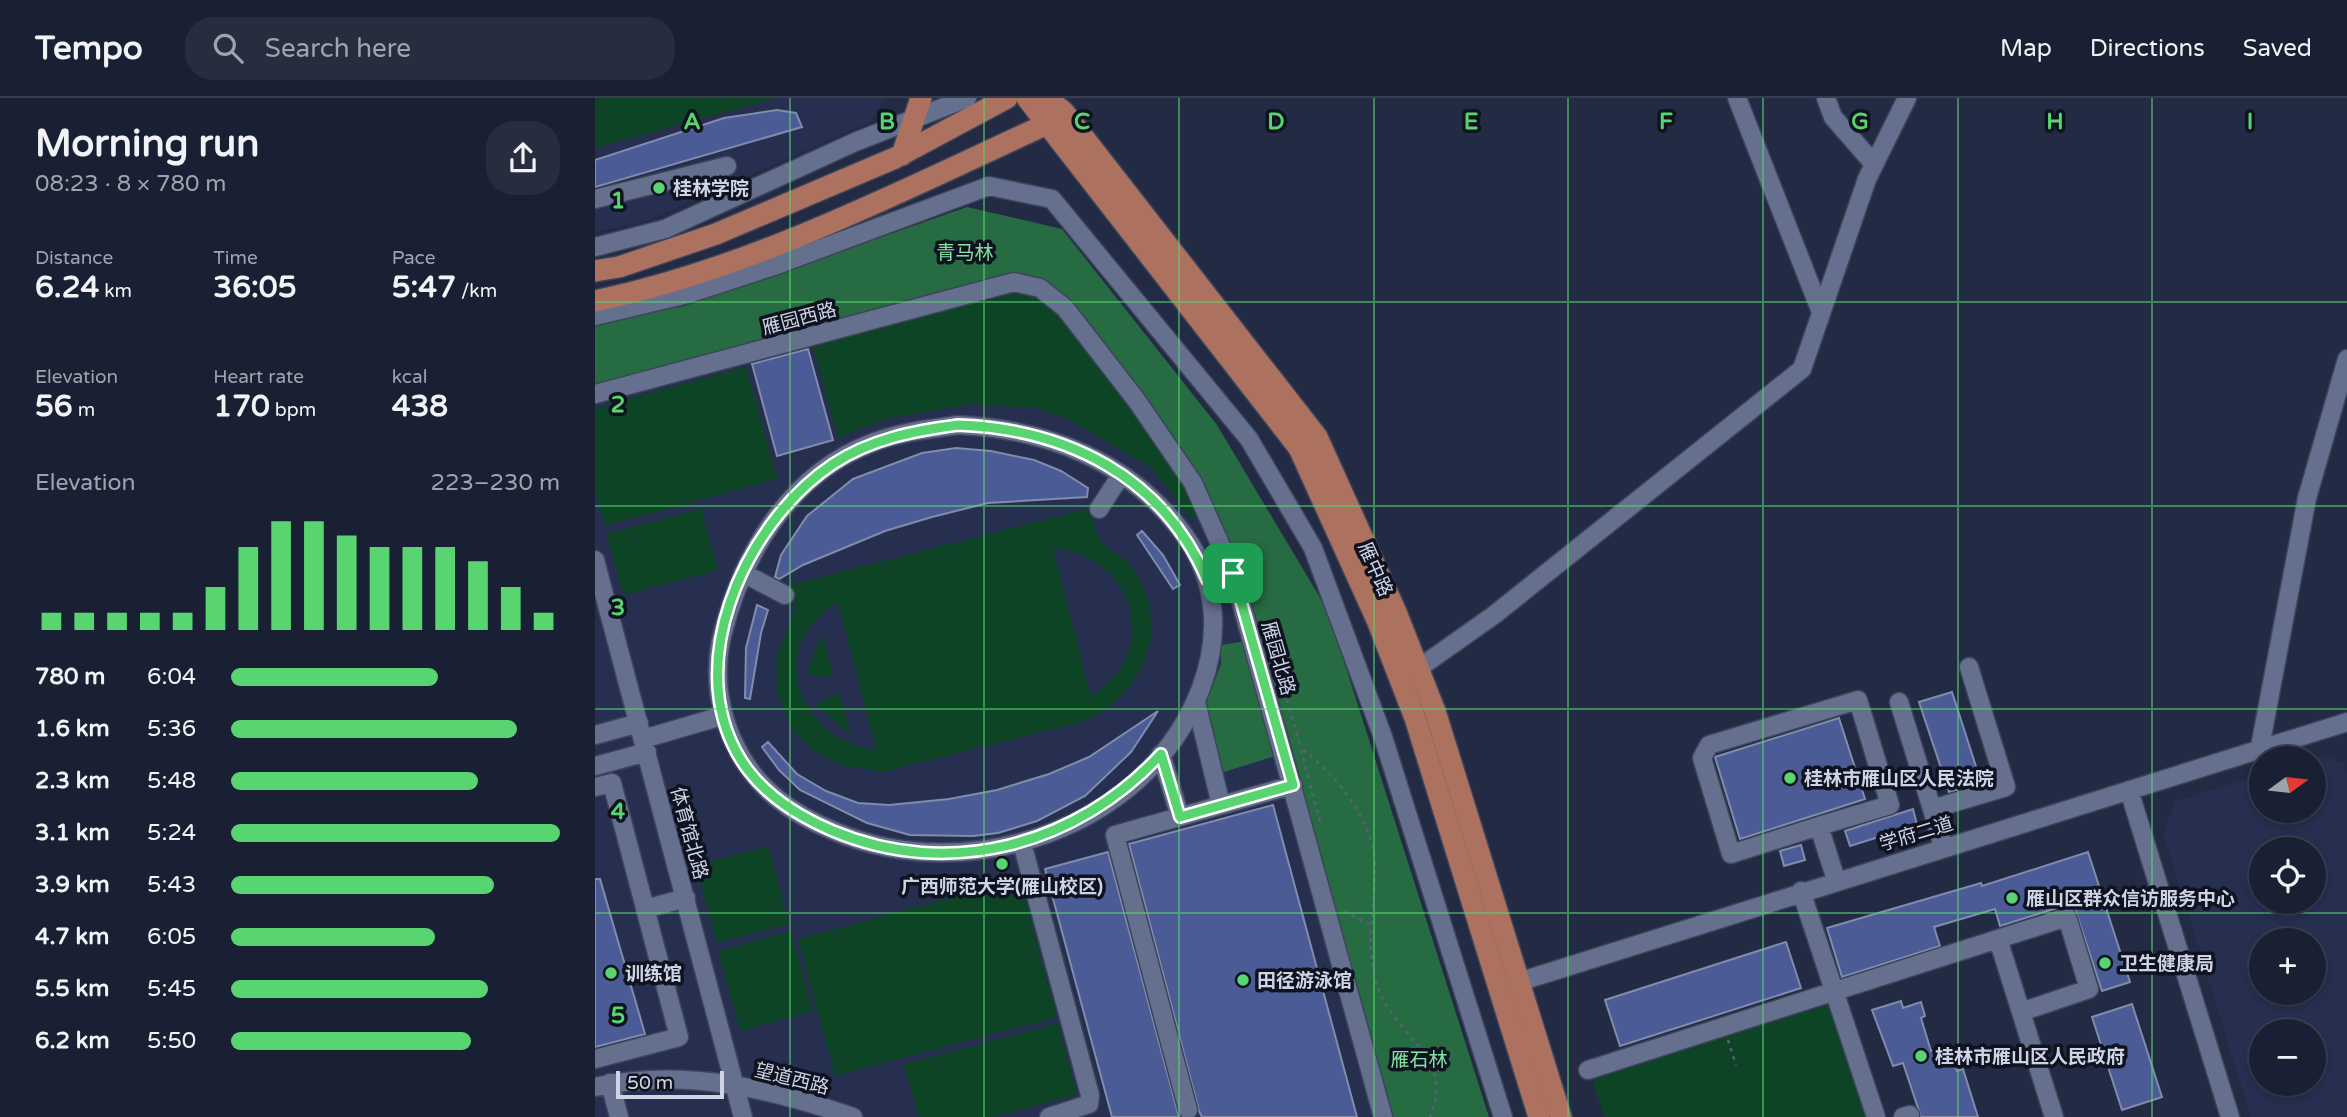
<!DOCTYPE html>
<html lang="en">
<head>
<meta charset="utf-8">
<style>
	:root { --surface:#1a2033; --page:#272d3f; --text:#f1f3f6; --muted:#9fa3ac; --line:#383e4e; --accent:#58d570 }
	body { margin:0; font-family:"Varela Round","Noto Sans SC",sans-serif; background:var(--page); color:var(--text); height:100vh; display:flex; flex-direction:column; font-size:26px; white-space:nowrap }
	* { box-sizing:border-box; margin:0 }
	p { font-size:23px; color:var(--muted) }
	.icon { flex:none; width:38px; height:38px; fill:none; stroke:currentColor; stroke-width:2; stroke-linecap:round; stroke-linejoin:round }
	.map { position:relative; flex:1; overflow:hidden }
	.side { display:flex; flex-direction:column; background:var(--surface); width:595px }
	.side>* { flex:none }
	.needle { width:46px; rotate:75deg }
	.tools { position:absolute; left:1654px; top:648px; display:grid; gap:14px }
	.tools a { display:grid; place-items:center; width:77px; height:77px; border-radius:50%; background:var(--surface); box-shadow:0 4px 10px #0003,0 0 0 2px var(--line); font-size:35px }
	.scale { position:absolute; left:21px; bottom:18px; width:108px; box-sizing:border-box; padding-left:7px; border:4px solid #ced4e6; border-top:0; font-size:19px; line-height:24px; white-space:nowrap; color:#ced4e6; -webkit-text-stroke:5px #0f131f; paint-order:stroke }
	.pin { position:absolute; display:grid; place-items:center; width:60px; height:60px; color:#fff; margin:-30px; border-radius:14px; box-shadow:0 4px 10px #0006 }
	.round { display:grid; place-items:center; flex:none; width:74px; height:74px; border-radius:28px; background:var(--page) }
	.head { display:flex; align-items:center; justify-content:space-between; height:119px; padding:0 35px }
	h1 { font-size:38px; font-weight:700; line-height:52px }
	.stats { display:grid; grid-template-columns:repeat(3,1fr); gap:10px; height:119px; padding:7px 35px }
	.stats div { display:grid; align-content:center }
	.stats b { font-size:30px; font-weight:700 }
	.stats small { font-size:19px; font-weight:400 }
	.stats p { font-size:19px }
	.chart { height:196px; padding:14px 35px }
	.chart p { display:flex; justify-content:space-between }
	.chart svg { width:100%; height:126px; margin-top:7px; stroke:var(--accent); stroke-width:6 }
	ul { padding:0 35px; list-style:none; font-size:23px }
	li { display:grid; grid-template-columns:112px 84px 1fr; align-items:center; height:52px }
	li i { height:18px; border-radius:9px; background:var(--accent) }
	header { display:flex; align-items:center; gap:42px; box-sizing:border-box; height:98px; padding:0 35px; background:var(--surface); border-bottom:2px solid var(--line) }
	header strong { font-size:33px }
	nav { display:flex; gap:38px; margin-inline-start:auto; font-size:24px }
	.search { width:490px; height:63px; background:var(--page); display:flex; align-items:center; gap:18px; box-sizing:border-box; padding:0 24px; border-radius:28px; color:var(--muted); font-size:26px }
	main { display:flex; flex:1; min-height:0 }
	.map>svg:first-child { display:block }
	.built { fill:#262f50; fill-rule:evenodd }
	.green { fill:#0d4425; fill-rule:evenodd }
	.forest { fill:#276b42 }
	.building { fill:#4a5b95; stroke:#818cac; stroke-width:2 }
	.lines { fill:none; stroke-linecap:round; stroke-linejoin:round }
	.minor-casing { stroke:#3e445b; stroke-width:21 }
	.major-casing { stroke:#3e445b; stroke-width:24 }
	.path { stroke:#596078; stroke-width:2.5; stroke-dasharray:3.5 5; stroke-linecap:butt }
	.minor { stroke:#656f8e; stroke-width:18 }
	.major { stroke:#ac715f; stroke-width:21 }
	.route-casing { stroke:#fff; stroke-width:14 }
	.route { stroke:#58d570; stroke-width:9 }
	.grid { fill:none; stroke:#58d570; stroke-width:2; stroke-opacity:0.55 }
	.poi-dot { fill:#58d570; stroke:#0f131f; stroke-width:2.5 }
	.labels { text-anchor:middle; stroke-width:7; stroke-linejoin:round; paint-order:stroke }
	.poi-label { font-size:19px; font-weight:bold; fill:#ced4e6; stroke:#0f131f; text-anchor:start }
	.park-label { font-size:19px; fill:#84e2a3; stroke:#0f131f }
	.street-label { font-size:19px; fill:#ced4e6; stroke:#0f131f }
	.grid-label { font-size:23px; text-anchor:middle; font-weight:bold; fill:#58d570; stroke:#0f131f; stroke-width:7; stroke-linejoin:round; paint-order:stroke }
</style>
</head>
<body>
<header>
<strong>Tempo</strong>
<div class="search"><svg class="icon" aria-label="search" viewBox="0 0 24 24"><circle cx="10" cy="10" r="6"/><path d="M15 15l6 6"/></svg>Search here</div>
<nav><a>Map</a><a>Directions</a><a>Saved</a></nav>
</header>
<main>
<section class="side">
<div class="head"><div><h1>Morning run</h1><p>08:23 · 8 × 780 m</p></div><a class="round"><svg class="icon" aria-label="share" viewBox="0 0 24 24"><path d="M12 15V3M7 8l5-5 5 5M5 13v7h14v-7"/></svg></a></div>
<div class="stats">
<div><p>Distance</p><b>6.24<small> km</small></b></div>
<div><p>Time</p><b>36:05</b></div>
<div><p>Pace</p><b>5:47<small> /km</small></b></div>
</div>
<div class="stats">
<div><p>Elevation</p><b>56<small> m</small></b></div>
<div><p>Heart rate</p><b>170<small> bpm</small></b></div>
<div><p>kcal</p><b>438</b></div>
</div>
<div class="chart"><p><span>Elevation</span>223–230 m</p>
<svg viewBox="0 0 160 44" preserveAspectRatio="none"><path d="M5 44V38M15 44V38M25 44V38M35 44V38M45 44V38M55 44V29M65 44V15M75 44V6M85 44V6M95 44V11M105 44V15M115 44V15M125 44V15M135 44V20M145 44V29M155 44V38"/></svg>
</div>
<ul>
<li><b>780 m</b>6:04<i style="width:63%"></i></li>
<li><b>1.6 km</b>5:36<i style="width:87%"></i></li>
<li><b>2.3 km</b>5:48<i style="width:75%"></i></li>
<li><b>3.1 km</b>5:24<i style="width:100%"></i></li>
<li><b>3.9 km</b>5:43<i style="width:80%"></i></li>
<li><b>4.7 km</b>6:05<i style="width:62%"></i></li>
<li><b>5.5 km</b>5:45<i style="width:78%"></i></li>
<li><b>6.2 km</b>5:50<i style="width:73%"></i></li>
</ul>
</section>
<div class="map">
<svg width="1752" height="1019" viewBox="0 0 1752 1019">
	<rect width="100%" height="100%" fill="#222a44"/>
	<path class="built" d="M0 0H290L275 24 50 124 0 134Z
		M372 109 467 131 622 327 894 1019H0V225L90 208Z
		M1730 658 1749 665 1752 673V1019H1656L1568 735 1581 703 1666 677V712H1718L1719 661ZM1666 751H1718V803H1666ZM1666 842H1718V894H1666ZM1666 933H1718V985H1666Z"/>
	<path class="green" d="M0 0H182L0 50Z
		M424 191 450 204 478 231 567 352 605 416 597 421 555 369 475 322 440 310 378 306 291 321 243 340 217 246Z
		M151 269 182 381 10 428 0 392V310Z
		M496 410C498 418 499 435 504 441 513 452 529 457 540 474 577 531 547 599 487 624L287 674 242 666 215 650 204 639 195 626 183 597 181 567 184 551 201 513 194 487ZM458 450C540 457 568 554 496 598ZM243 504 281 652V653C200 639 170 548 243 504Z
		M106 411 123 472 28 497 12 436Z
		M227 536 238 576 225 579 212 575Z
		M244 594 256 637 221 607Z
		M173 748 194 826 122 845 101 767Z
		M425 781 462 919 240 978 203 841Z
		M196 833 218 913 145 933 123 853Z
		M1237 905 1273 1019H1010L997 982Z
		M463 925 482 997 399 1019H324L309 966Z"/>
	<path class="forest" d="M372 109 467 131 622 327 733 513 894 1019H788L638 475 598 385 542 303 436 186 0 296V225L90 208Z
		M651 543 683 657 623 676 608 613 626 566V547Z"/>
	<path class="building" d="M182 12 201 15 207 29 0 89V62L129 20Z
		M213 251 238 342 182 358 157 266Z
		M361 350 396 353 439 362 466 373 493 390 492 399 393 405 337 419 290 433 208 467 184 481 180 479 186 457 212 418 258 381 327 355Z
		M547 433 568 457 585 487 578 491 542 437Z
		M162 507 173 512 166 535 155 601 150 600 151 550Z
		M1357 594 1386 684 1354 694 1324 604Z
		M563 613 536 654 490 698 442 723 403 735 378 738 315 737 272 725 205 692 184 672 167 649 173 644 202 676 231 693 263 705 294 707 354 701 402 692 454 676 494 659Z
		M1244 620 1270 701 1145 741 1120 659Z
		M678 707 762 1019H607L604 1013 534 746Z
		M1318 711 1322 727 1255 748 1250 733Z
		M1206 747 1210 762 1189 768 1185 753Z
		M513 754 584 1019H517L450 771Z
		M1493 754 1535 884 1507 893 1478 805 1405 828 1400 811 1339 829 1345 848 1247 879 1232 830 1386 785 1387 788Z
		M0 781H5L50 936 0 949Z
		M1191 844 1206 890 1025 948 1010 902Z
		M1306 903 1308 910 1326 904 1330 918 1326 920 1336 953 1349 949 1351 955 1356 953 1362 973 1368 971 1383 1019H1326L1308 965 1298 968 1277 912Z
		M1537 906 1567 999 1527 1012 1497 919Z"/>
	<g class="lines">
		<g class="minor-casing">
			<path id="minor" d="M1142 0 1226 214
				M1231 0 1238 19 1279 66
				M0 101 132 68
				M0 149 70 131 260 44 372 0
				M0 218 93 196 179 168 394 88 457 101 654 341 718 450 788 639 908 1019
				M0 296 419 184 445 190 470 210 542 303 598 385 638 475 788 1019
				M363 327C452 331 536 363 590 438 623 484 625 539 606 590 553 731 372 790 239 733 197 716 163 692 142 651 124 617 118 577 127 538 147 456 195 376 277 345 305 334 334 331 363 327Z
				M504 411 526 377
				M0 462 148 1019
				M148 475 190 497
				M814 577 899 517 1207 271 1272 81 1312 0
				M601 604 626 707
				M1304 604 1337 711
				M0 637 44 625
				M48 641 127 618
				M1665 649 1712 400 1752 261
				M566 656 585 719
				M0 668 52 654
				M0 689 17 685 84 939 0 961
				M1534 692 1635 1019
				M1224 728 1295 707 1263 602 1114 647 1107 660 1136 756 1224 728 1241 782
				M427 745 495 997 494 1006 454 1019
				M1348 749 1337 711 1411 689 1374 569
				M1206 793 1281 1019
				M50 811 91 800
				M1403 841 1459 1019
				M914 887 1752 624
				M993 972 1472 819 1494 891 1426 914
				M15 985 24 1019
				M0 989C89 970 174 990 258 1019
				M593 1012 520 737 698 687
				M1308 1019 1315 1017"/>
		</g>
		<g class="major-casing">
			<path id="major" d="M432 0 704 350 782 522 820 620 944 1019
				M451 0 468 13 722 339 801 514 840 613 966 1019
				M307 57 326 0
				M0 173 24 169 121 136 300 60 412 0
				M0 203C158 170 306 93 452 26"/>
		</g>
		<path class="path" d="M682 569 706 650
			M713 680 706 650C741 678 779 721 780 768 780 810 769 848 783 890 801 940 861 959 835 1019
			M715 687 726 727
			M749 813 775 827
			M1133 942 1141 967"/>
		<use href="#minor" class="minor"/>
		<use href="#major" class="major"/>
	</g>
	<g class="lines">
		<g class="route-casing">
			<path id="route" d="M363 327C471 331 568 378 612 482L638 475 698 687 585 719 566 656C482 747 355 782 238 733 205 719 175 701 153 672 81 576 148 426 238 366 276 341 318 333 363 327Z"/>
		</g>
		<use href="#route" class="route"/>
	</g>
	<path class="grid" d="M195 0V1019M389 0V1019M584 0V1019M779 0V1019M973 0V1019M1168 0V1019M1363 0V1019M1557 0V1019M0 204H1752M0 408H1752M0 611H1752M0 815H1752"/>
	<g class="poi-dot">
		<circle cx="64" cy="90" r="7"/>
		<circle cx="1195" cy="680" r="7"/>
		<circle cx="407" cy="766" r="7"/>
		<circle cx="1417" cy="800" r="7"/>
		<circle cx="1510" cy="865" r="7"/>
		<circle cx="16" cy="875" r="7"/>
		<circle cx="648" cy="882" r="7"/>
		<circle cx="1326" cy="958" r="7"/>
	</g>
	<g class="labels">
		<g class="poi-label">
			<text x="78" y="97">桂林学院</text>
			<text x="1209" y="687">桂林市雁山区人民法院</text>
			<text x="407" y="795" text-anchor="middle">广西师范大学(雁山校区)</text>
			<text x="1431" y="807">雁山区群众信访服务中心</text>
			<text x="1524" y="872">卫生健康局</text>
			<text x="30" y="882">训练馆</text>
			<text x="662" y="889">田径游泳馆</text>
			<text x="1340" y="965">桂林市雁山区人民政府</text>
		</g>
		<g class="park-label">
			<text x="370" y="161">青马林</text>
			<text x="824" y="968">雁石林</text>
		</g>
		<g class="street-label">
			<text transform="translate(204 220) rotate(-15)" y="7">雁园西路</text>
			<text transform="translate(781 471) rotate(66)" y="7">雁中路</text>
			<text transform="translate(684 560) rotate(74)" y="7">雁园北路</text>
			<text transform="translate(95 735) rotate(75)" y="7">体育馆北路</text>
			<text transform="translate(1321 735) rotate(-17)" y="7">学府二道</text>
			<text transform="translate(197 980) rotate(14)" y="7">望道西路</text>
		</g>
	</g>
	<g class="grid-label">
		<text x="97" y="31">A</text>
		<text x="292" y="31">B</text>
		<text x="487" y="31">C</text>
		<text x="681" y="31">D</text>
		<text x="876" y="31">E</text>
		<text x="1071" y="31">F</text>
		<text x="1265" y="31">G</text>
		<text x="1460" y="31">H</text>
		<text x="1655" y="31">I</text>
		<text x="23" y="110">1</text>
		<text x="23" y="314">2</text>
		<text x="23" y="517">3</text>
		<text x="23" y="721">4</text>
		<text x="23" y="925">5</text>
	</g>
</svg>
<div class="tools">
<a><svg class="needle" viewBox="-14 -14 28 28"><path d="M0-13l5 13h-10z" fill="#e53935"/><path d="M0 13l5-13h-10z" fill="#9fa3ac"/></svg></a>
<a><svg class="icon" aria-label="locate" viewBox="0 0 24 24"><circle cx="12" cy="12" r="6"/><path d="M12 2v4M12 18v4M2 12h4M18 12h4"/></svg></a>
<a>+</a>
<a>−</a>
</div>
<div class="scale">50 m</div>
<div class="pin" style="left:638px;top:475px;background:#1e9e55"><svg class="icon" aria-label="arrive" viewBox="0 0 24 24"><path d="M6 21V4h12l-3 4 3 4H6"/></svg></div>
</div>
</main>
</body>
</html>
